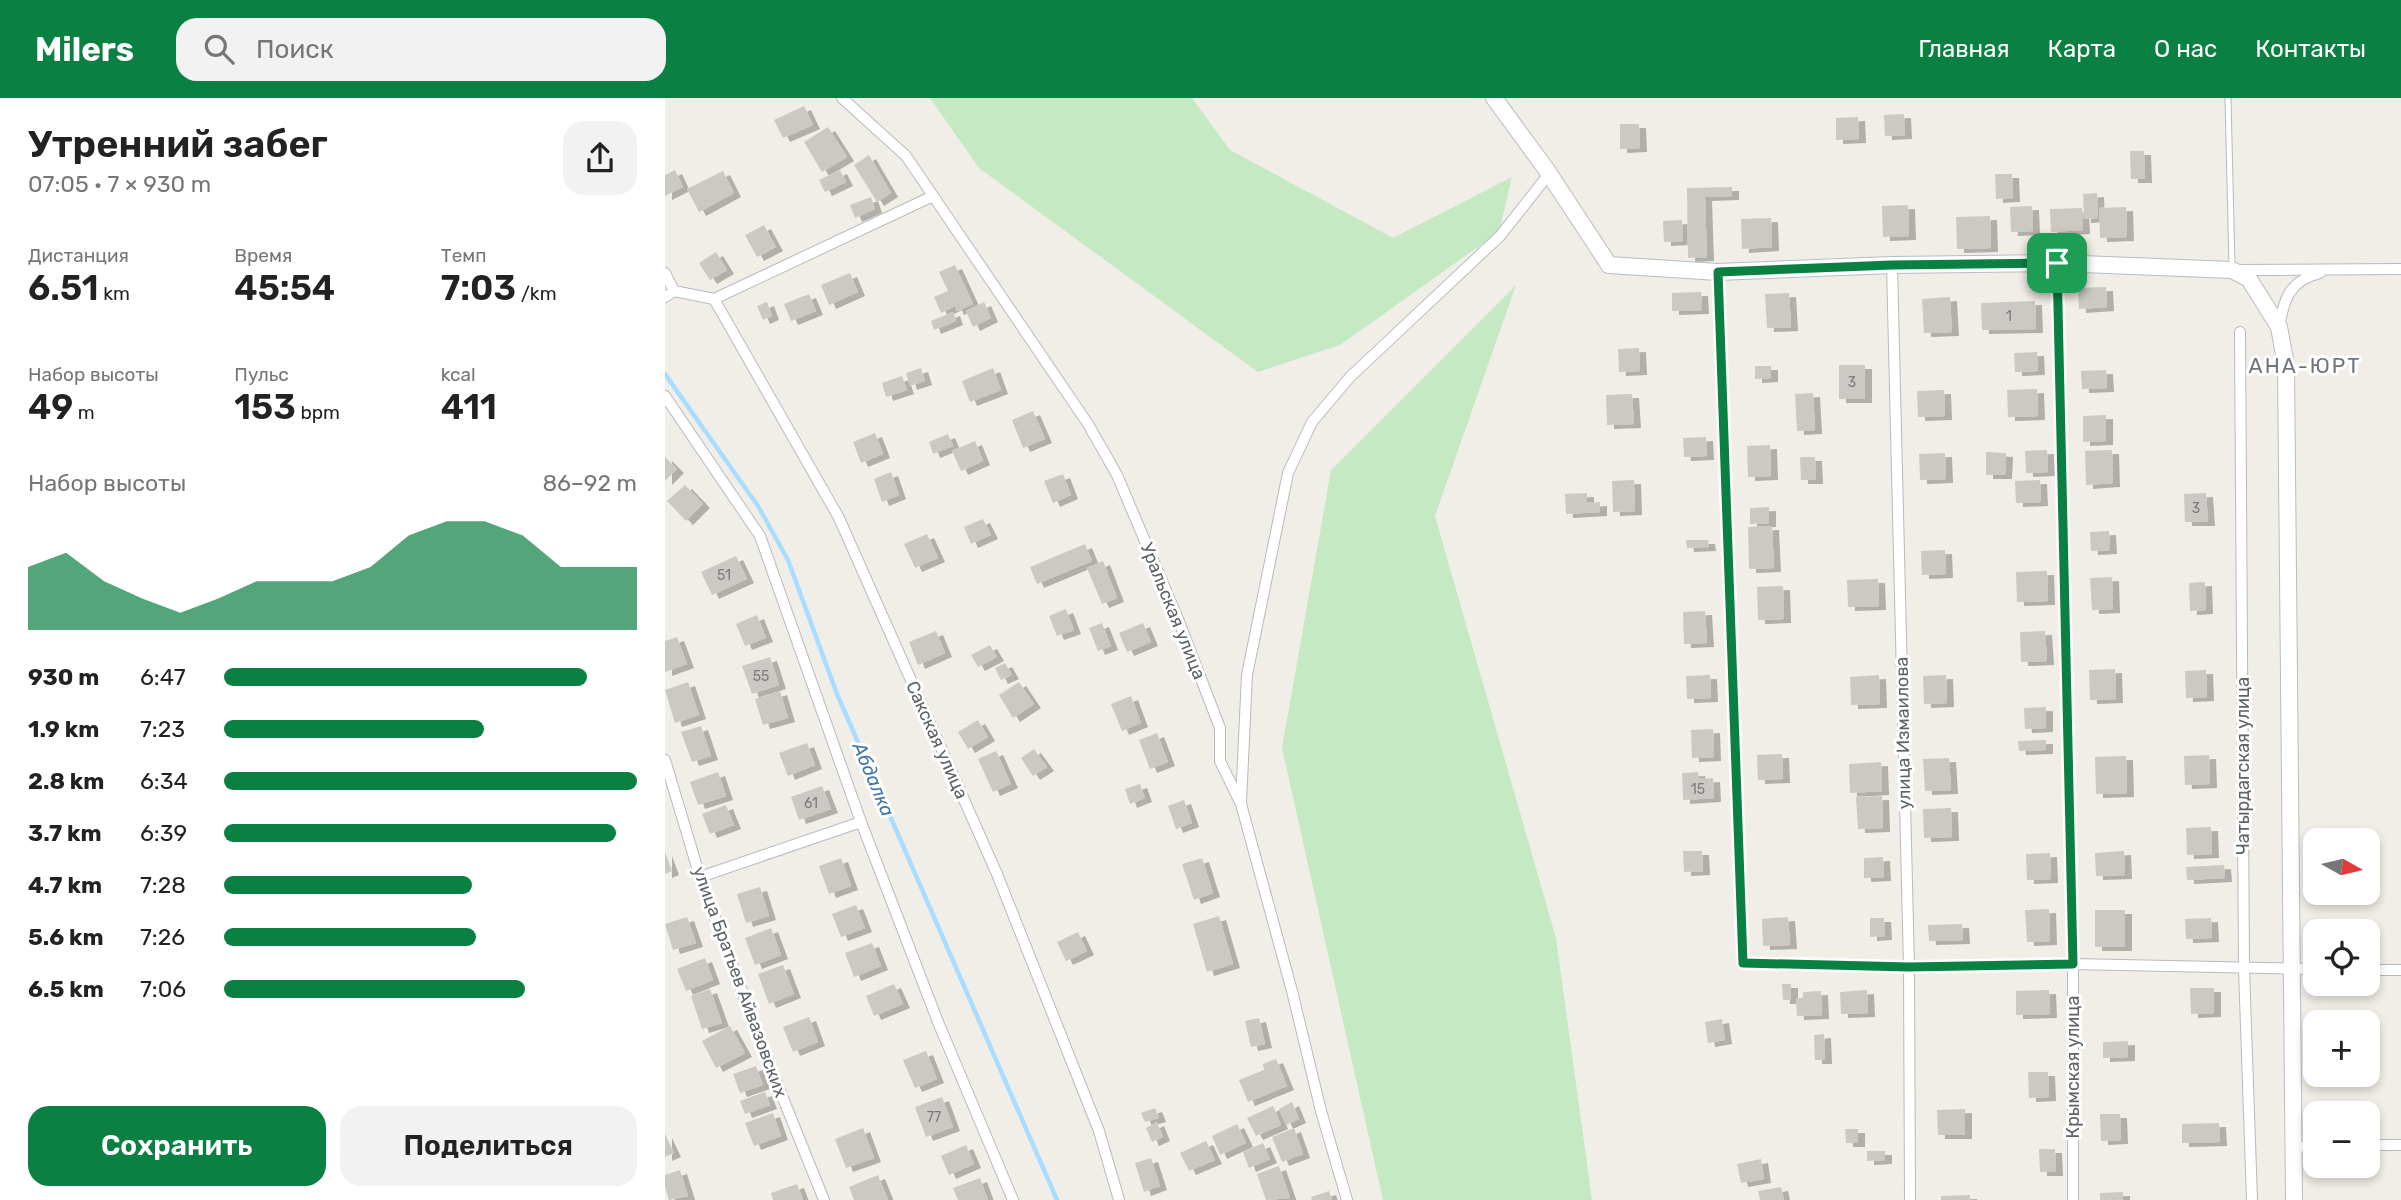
<!DOCTYPE html>
<html lang="ru">
<head>
<meta charset="utf-8">
<style>
	:root { --surface:#fff; --page:#f2f2f2; --text:#222; --muted:#767676; --accent:#0b8043 }
	body { margin:0; font-family:Rubik,sans-serif; background:var(--page); color:var(--text); height:100vh; display:flex; flex-direction:column; font-size:26px; white-space:nowrap }
	* { box-sizing:border-box; margin:0 }
	p { font-size:23px; color:var(--muted) }
	.icon { flex:none; width:38px; height:38px; fill:none; stroke:currentColor; stroke-width:2; stroke-linecap:round; stroke-linejoin:round }
	.map { position:relative; flex:1; overflow:hidden }
	.details { display:flex; flex-direction:column; background:var(--surface); width:665px }
	.details>* { flex:none }
	.needle { width:46px; rotate:98deg }
	.fabs { position:absolute; left:1638px; top:730px; display:grid; gap:14px }
	.fabs a { display:grid; place-items:center; width:77px; height:77px; border-radius:14px; background:var(--surface); box-shadow:0 4px 10px #0003; font-size:35px }
	.pin { position:absolute; display:grid; place-items:center; width:60px; height:60px; color:#fff; margin:-30px; border-radius:14px; box-shadow:0 4px 10px #0006 }
	.round { display:grid; place-items:center; flex:none; width:74px; height:74px; border-radius:21px; background:var(--page) }
	.head { display:flex; align-items:center; justify-content:space-between; height:119px; padding:0 28px }
	h1 { font-size:38px; font-weight:600; line-height:52px }
	.stats { display:grid; grid-template-columns:repeat(3,1fr); gap:10px; height:119px; padding:7px 28px }
	.stats div { display:grid; align-content:center }
	.stats b { font-size:35px; font-weight:600 }
	.stats small { font-size:19px; font-weight:400 }
	.stats p { font-size:19px }
	.chart { height:196px; padding:14px 28px }
	.chart p { display:flex; justify-content:space-between }
	.chart svg { width:100%; height:126px; margin-top:7px; fill:var(--accent); opacity:.7 }
	.button { display:flex; gap:14px; margin-top:auto; padding:14px 28px }
	.button a { flex:1; height:80px; border-radius:21px; background:var(--accent); color:#fff; font-size:28px; font-weight:600; line-height:80px; text-align:center }
	.button a+a { background:var(--page); color:var(--text) }
	ul { padding:0 28px; list-style:none; font-size:23px }
	li { display:grid; grid-template-columns:112px 84px 1fr; align-items:center; height:52px }
	li i { height:18px; border-radius:9px; background:var(--accent) }
	header { display:flex; align-items:center; gap:42px; box-sizing:border-box; height:98px; padding:0 35px; background:var(--accent); color:#fff }
	header strong { font-size:33px }
	nav { display:flex; gap:38px; margin-inline-start:auto; font-size:24px }
	.search { width:490px; height:63px; background:var(--page); display:flex; align-items:center; gap:18px; box-sizing:border-box; padding:0 24px; border-radius:21px; color:var(--muted); font-size:26px }
	main { display:flex; flex:1; min-height:0 }
	.map>svg:first-child { display:block }
	.green { fill:#c4e9c3 }
	.lines { fill:none; stroke-linecap:round; stroke-linejoin:round }
	.stream { stroke:#a9ddff; stroke-width:4.5 }
	.building { fill:#ccc9c4; filter:url(#shadow) }
	.service-casing { stroke:#b7babe; stroke-width:7 }
	.minor-casing { stroke:#b7babe; stroke-width:12 }
	.secondary-casing { stroke:#b8bcc1; stroke-width:18 }
	.service { stroke:#fff; stroke-width:5 }
	.minor { stroke:#fff; stroke-width:10 }
	.secondary { stroke:#fff; stroke-width:16 }
	.route-casing { stroke:#fff; stroke-width:14 }
	.route { stroke:#0b8043; stroke-width:9 }
	.labels { text-anchor:middle; stroke-width:6; stroke-linejoin:round; paint-order:stroke }
	.number-label { font-size:14px; fill:#7a7c7f }
	.street-label { font-size:18px; fill:#5e6368; stroke:#fff }
	.water-label { font-size:19px; font-style:italic; fill:#3d78ad; stroke:#fff }
	.quarter-label { font-size:21px; letter-spacing:2px; fill:#6f757a; stroke:#fff }
</style>
</head>
<body>
<header>
<strong>Milers</strong>
<div class="search"><svg class="icon" aria-label="search" viewBox="0 0 24 24"><circle cx="10" cy="10" r="6"/><path d="M15 15l6 6"/></svg>Поиск</div>
<nav><a>Главная</a><a>Карта</a><a>О нас</a><a>Контакты</a></nav>
</header>
<main>
<section class="details">
<div class="head"><div><h1>Утренний забег</h1><p>07:05 · 7 × 930 m</p></div><a class="round"><svg class="icon" aria-label="share" viewBox="0 0 24 24"><path d="M12 15V3M7 8l5-5 5 5M5 13v7h14v-7"/></svg></a></div>
<div class="stats">
<div><p>Дистанция</p><b>6.51<small> km</small></b></div>
<div><p>Время</p><b>45:54</b></div>
<div><p>Темп</p><b>7:03<small> /km</small></b></div>
</div>
<div class="stats">
<div><p>Набор высоты</p><b>49<small> m</small></b></div>
<div><p>Пульс</p><b>153<small> bpm</small></b></div>
<div><p>kcal</p><b>411</b></div>
</div>
<div class="chart"><p><span>Набор высоты</span>86–92 m</p>
<svg viewBox="0 0 160 44" preserveAspectRatio="none"><path d="M0 44V22L10 17L20 27L30 33L40 38L50 33L60 27L70 27L80 27L90 22L100 11L110 6L120 6L130 11L140 22L150 22L160 22V44z"/></svg>
</div>
<ul>
<li><b>930 m</b>6:47<i style="width:88%"></i></li>
<li><b>1.9 km</b>7:23<i style="width:63%"></i></li>
<li><b>2.8 km</b>6:34<i style="width:100%"></i></li>
<li><b>3.7 km</b>6:39<i style="width:95%"></i></li>
<li><b>4.7 km</b>7:28<i style="width:60%"></i></li>
<li><b>5.6 km</b>7:26<i style="width:61%"></i></li>
<li><b>6.5 km</b>7:06<i style="width:73%"></i></li>
</ul>
<div class="button"><a>Сохранить</a><a>Поделиться</a></div>
</section>
<div class="map">
<svg width="1736" height="1102" viewBox="0 0 1736 1102">
	<defs>
		<filter id="shadow"><feDropShadow dx="7" dy="4" stdDeviation="0" flood-color="#0004"/></filter>
	</defs>
	<rect width="100%" height="100%" fill="#f1eee7"/>
	<path class="green" d="M265 0H527L565 52 728 140 847 79 834 134 675 247 593 274 314 70Z
		M851 187 770 418 891 840 927 1102H718L617 650 666 372Z"/>
	<g class="lines">
		<path class="stream" d="M0 276 93 408 123 462 172 596 392 1102"/>
	</g>
	<path class="building" d="M139 8 148 27 118 40 109 22Z
		M1239 16 1240 37 1220 38 1219 17Z
		M1193 19 1194 41 1171 42V20Z
		M955 26H974L975 50 955 51Z
		M163 29 182 59 157 74 139 44Z
		M1465 53H1479L1480 81H1466Z
		M204 57 226 95 212 104 189 67Z
		M10 72 18 89 0 98V77Z
		M175 72 181 84 160 94 154 82Z
		M58 73 69 95 34 114 22 91Z
		M1330 76H1347L1348 100 1331 101Z
		M1067 89V98L1040 99 1042 159 1023 160 1022 90Z
		M1432 95 1433 120 1419 121 1418 96Z
		M206 99 210 111 190 120 185 107Z
		M1243 107 1244 138 1218 139 1217 108Z
		M1367 108 1368 133 1346 134 1345 109Z
		M1461 109 1462 139 1435 140 1434 110Z
		M1417 110 1418 132 1386 134 1385 111Z
		M1325 118 1326 150 1292 151 1291 119Z
		M1106 120 1107 149 1077 151 1076 121Z
		M1017 122 1018 143 999 144 998 123Z
		M99 127 111 149 92 159 80 137Z
		M51 154 62 172 45 182 34 165Z
		M290 167 308 206 292 213 290 208 276 215 269 199 283 193 274 174Z
		M185 175 193 194 164 207 156 187Z
		M1441 189 1442 209 1414 211 1413 190Z
		M1036 194 1037 212 1007 213V195Z
		M1124 195 1126 229 1102 230 1100 196Z
		M144 196 151 213 126 223 119 206Z
		M1285 199 1287 234 1259 235 1257 201Z
		M1370 203 1371 231 1317 232 1316 205Z
		M102 204 107 218 98 222 92 208Z
		M319 204 326 220 308 229 301 213Z
		M288 214 291 223 269 232 266 223Z
		M974 250 975 273 954 274 953 251Z
		M1372 254 1373 273 1350 274 1349 255Z
		M1174 267H1200V301H1174Z
		M1090 268H1106V280L1090 281Z
		M256 270 260 283 245 288 241 275Z
		M328 270 336 292 305 304 297 283Z
		M1441 272 1442 290 1417 291 1416 273Z
		M237 278 242 292 221 299 217 285Z
		M1372 291 1373 318 1343 319 1342 292Z
		M1279 292 1280 318 1253 319 1252 293Z
		M1148 295 1150 332 1132 333 1130 296Z
		M967 296 969 326 942 327 941 297Z
		M368 313 380 341 358 350 347 322Z
		M1441 317V343L1418 344V318Z
		M210 335 218 356 196 365 188 344Z
		M283 336 288 348 268 356 264 344Z
		M1041 339 1042 358 1019 359 1018 340Z
		M310 343 318 363 296 373 287 353Z
		M1105 347 1106 378 1083 379 1082 348Z
		M1382 352 1383 374 1361 375 1360 353Z
		M1447 352 1448 385 1421 387 1420 353Z
		M1321 354 1341 355 1340 377H1321Z
		M1280 355 1281 381 1255 382 1254 356Z
		M0 359 12 371 0 383Z
		M1135 359H1150L1151 382H1136Z
		M226 374 234 397 217 404 209 381Z
		M398 376 406 397 388 405 379 383Z
		M969 382 970 413 948 414 947 383Z
		M1375 382 1376 404 1351 405 1350 383Z
		M20 387 38 406 21 423 2 403Z
		M922 395V405L935 404V414L901 416 900 396Z
		M1541 395 1543 424H1520L1519 396Z
		M1104 409V425L1085 426V410Z
		M318 421 326 437 306 446 299 429Z
		M1107 428 1109 470 1084 471 1083 429Z
		M1444 433 1445 452 1426 453 1425 434Z
		M262 436 273 460 250 470 239 446Z
		M1021 442H1043L1044 449 1022 450Z
		M420 446 427 463 372 486 365 469Z
		M1280 452 1281 476 1257 477 1256 453Z
		M71 458 82 481 47 497 36 474Z
		M438 463 452 500 437 506 422 470Z
		M1382 473 1383 503 1352 504 1351 474Z
		M1447 479 1448 511 1427 512 1425 480Z
		M1213 481 1214 508 1183 509 1182 482Z
		M1540 484 1541 512 1525 513 1524 485Z
		M1118 488 1119 521 1093 522 1092 489Z
		M401 511 409 532 392 538 384 518Z
		M1040 513 1042 545 1019 546 1018 514Z
		M92 517 101 540 80 548 71 526Z
		M437 525 446 548 433 553 424 530Z
		M478 525 486 544 462 554 454 535Z
		M271 533 280 555 253 567 244 544Z
		M1380 533 1382 563 1356 564 1355 534Z
		M12 539 22 566 0 574V543Z
		M325 547 332 559 313 569 306 557Z
		M105 559 114 587 87 596 77 568Z
		M340 565 347 577 336 582 330 570Z
		M1450 571 1451 601 1425 602 1424 572Z
		M1541 572 1542 599 1521 600 1520 573Z
		M1045 577 1046 600 1022 601 1021 578Z
		M1214 577 1215 606 1186 607 1185 579Z
		M1281 577 1282 605 1259 606 1258 578Z
		M23 584 34 617 10 625 0 592Z
		M354 584 369 606 348 620 334 597Z
		M115 593 123 620 98 627 90 601Z
		M466 598 476 625 457 633 446 606Z
		M1381 609V630L1360 631 1359 610Z
		M313 622 323 639 303 651 293 634Z
		M36 628 46 658 27 664 16 634Z
		M1048 631 1049 659 1027 660 1026 632Z
		M492 635 503 664 485 671 474 642Z
		M1381 642V652L1354 653 1353 643Z
		M142 645 150 667 123 678 114 655Z
		M369 651 382 669 368 678 356 660Z
		M331 653 346 686 328 694 313 661Z
		M1117 656 1118 681 1093 682 1092 657Z
		M1544 657 1545 686 1520 687 1519 658Z
		M1461 658 1462 695 1431 696 1430 659Z
		M1284 660 1286 692 1260 693 1258 661Z
		M1216 664 1217 693 1185 695 1184 666Z
		M53 674 61 698 33 707 25 684Z
		M1033 674 1034 681 1048 680 1049 700 1018 702 1017 675Z
		M475 686 480 700 465 706 460 691Z
		M157 688 166 711 134 722 126 699Z
		M1217 698 1218 730 1193 731 1191 699Z
		M519 702 527 725 511 731 503 708Z
		M61 707 69 727 45 736 37 716Z
		M1286 710 1287 739 1259 740 1258 711Z
		M1546 729 1547 756 1522 757 1521 730Z
		M1018 753H1037L1038 773 1019 774Z
		M1459 753 1460 777 1431 778 1430 755Z
		M0 754 7 773 0 776Z
		M1385 755 1386 781 1362 782 1361 756Z
		M1218 759 1219 779 1199 780V760Z
		M176 760 186 788 164 796 154 768Z
		M537 760 548 795 529 802 517 766Z
		M1559 767 1560 780 1522 782 1521 769Z
		M95 789 104 818 81 825 72 796Z
		M191 807 200 830 176 839 167 816Z
		M1384 811 1385 843 1362 844 1360 812Z
		M1430 812H1460V849H1430Z
		M554 818 568 866 542 874 528 826Z
		M22 819 31 845 8 852 0 826Z
		M1123 819 1125 847 1098 848 1097 821Z
		M1205 820H1219L1220 838 1205 839Z
		M1546 820 1547 840 1521 841 1520 821Z
		M1297 826 1298 842 1264 843 1263 827Z
		M106 830 116 857 90 867 80 840Z
		M413 834 422 853 401 863 392 844Z
		M207 845 216 868 189 879 180 855Z
		M40 860 48 882 21 893 12 871Z
		M118 867 129 896 104 906 93 876Z
		M229 886 238 906 209 918 201 898Z
		M1117 886H1126V902H1118Z
		M1525 890H1549V915L1526 916Z
		M45 891 57 925 37 931 26 898Z
		M1202 892 1203 915 1176 916 1175 894Z
		M1384 892 1385 916 1351 917V893Z
		M1156 893 1157 917 1132 918 1131 900H1138V894Z
		M144 919 153 944 128 954 118 929Z
		M594 920 600 946 586 949 580 923Z
		M1057 921 1060 942 1043 945 1040 924Z
		M65 928 80 955 51 970 37 943Z
		M1159 936 1160 962H1150L1149 937Z
		M1463 943V959L1438 960V944Z
		M261 953 272 981 250 990 238 962Z
		M611 961 622 988 583 1004 574 982 599 972 598 966Z
		M91 968 98 987 75 995 68 976Z
		M1363 974H1383L1384 999 1364 1000Z
		M100 994 105 1007 80 1016 75 1003Z
		M277 999 288 1029 261 1039 250 1009Z
		M627 1004 634 1021 621 1027 614 1011Z
		M608 1008 616 1027 591 1038 582 1020Z
		M490 1010 494 1020 480 1024 476 1015Z
		M1300 1011V1037H1273L1272 1012Z
		M108 1015 116 1038 89 1048 80 1025Z
		M1435 1016H1455L1456 1042 1436 1043Z
		M492 1024 498 1039 487 1044 481 1030Z
		M1554 1025 1555 1044 1517 1045V1026Z
		M572 1026 581 1045 555 1057 547 1038Z
		M198 1030 209 1060 181 1070 170 1041Z
		M629 1030 638 1056 617 1064 607 1039Z
		M1180 1031H1193V1045H1181Z
		M0 1036 9 1055 0 1059Z
		M541 1043 550 1062 524 1073 515 1055Z
		M598 1045 605 1061 584 1070 578 1054Z
		M301 1047 309 1066 284 1077 276 1058Z
		M1374 1051H1390L1391 1074H1375Z
		M1202 1053H1220V1062L1202 1063Z
		M486 1060 495 1088 479 1094 470 1065Z
		M1096 1061 1099 1081 1076 1085 1072 1066Z
		M614 1068 625 1100 601 1102 592 1076Z
		M15 1072 23 1098 4 1102 0 1089V1077Z
		M213 1077 223 1102H189L184 1089Z
		M315 1080 323 1102H293L288 1090Z
		M132 1086 138 1102H108L106 1095Z
		M1116 1089 1119 1102H1095L1093 1093Z
		M664 1093 667 1102H647L646 1099Z
		M1458 1094V1102H1435V1095Z
		M1305 1097V1102H1276V1098Z"/>
	<g class="lines">
		<g class="service-casing">
			<path id="service" d="M1563 0 1567 169"/>
		</g>
		<g class="minor-casing">
			<path id="minor" d="M177 0 241 58 423 326 452 377 513 521 555 630V663L576 706 627 893 656 1013 682 1102
				M1392 165 1408 866V1102
				M1227 167 1244 869 1245 1102
				M1571 172 1736 171
				M1053 174 1078 865 1244 869 1408 866 1650 871
				M0 175 9 193
				M0 199 9 193 49 201 268 98
				M49 201 174 420 332 776 434 1033 454 1102
				M1614 229C1619 201 1624 183 1655 175
				M1575 234 1579 871 1587 1102
				M0 298 95 438 196 724 273 924 348 1102
				M0 662 35 779 101 958 159 1102
				M576 704 582 577 623 375 647 324 685 279 835 138 884 76
				M35 779 196 724
				M1703 872H1736
				M1703 1047H1736
				M1628 1049 1650 1048"/>
		</g>
		<g class="secondary-casing">
			<path id="secondary" d="M829 0 881 71 944 167 1053 174 1227 167 1392 165 1567 172 1584 181 1614 229 1621 267 1629 1102"/>
		</g>
		<use href="#service" class="service"/>
		<use href="#minor" class="minor"/>
		<use href="#secondary" class="secondary"/>
	</g>
	<g class="lines">
		<g class="route-casing">
			<path id="route" d="M1392 165 1408 866 1244 869 1078 865 1053 174 1227 167Z"/>
		</g>
		<use href="#route" class="route"/>
	</g>
	<g class="labels">
		<g class="number-label">
			<text x="1344" y="223">1</text>
			<text x="1187" y="289">3</text>
			<text x="1531" y="415">3</text>
			<text x="59" y="482">51</text>
			<text x="96" y="583">55</text>
			<text x="1033" y="696">15</text>
			<text x="146" y="710">61</text>
			<text x="269" y="1024">77</text>
		</g>
		<g class="street-label">
			<text transform="translate(508 513) rotate(68)" y="6">Уральская улица</text>
			<text transform="translate(1238 635) rotate(-91)" y="6">улица Измаилова</text>
			<text transform="translate(272 642) rotate(66)" y="6">Сакская улица</text>
			<text transform="translate(1578 668) rotate(-90)" y="6">Чатырдагская улица</text>
			<text transform="translate(75 884) rotate(70)" y="6">улица Братьев Айвазовских</text>
			<text transform="translate(1408 969) rotate(-90)" y="6">Крымская улица</text>
		</g>
		<g class="water-label">
			<text transform="translate(209 681) rotate(67)" y="7">Абдалка</text>
		</g>
		<g class="quarter-label">
			<text x="1640" y="275">АНА-ЮРТ</text>
		</g>
	</g>
</svg>
<div class="fabs">
<a><svg class="needle" viewBox="-14 -14 28 28"><path d="M0-13l5 13h-10z" fill="#e53935"/><path d="M0 13l5-13h-10z" fill="#767676"/></svg></a>
<a><svg class="icon" aria-label="locate" viewBox="0 0 24 24"><circle cx="12" cy="12" r="6"/><path d="M12 2v4M12 18v4M2 12h4M18 12h4"/></svg></a>
<a>+</a>
<a>−</a>
</div>
<div class="pin" style="left:1392px;top:165px;background:#1e9e55"><svg class="icon" aria-label="arrive" viewBox="0 0 24 24"><path d="M6 21V4h12l-3 4 3 4H6"/></svg></div>
</div>
</main>
</body>
</html>
